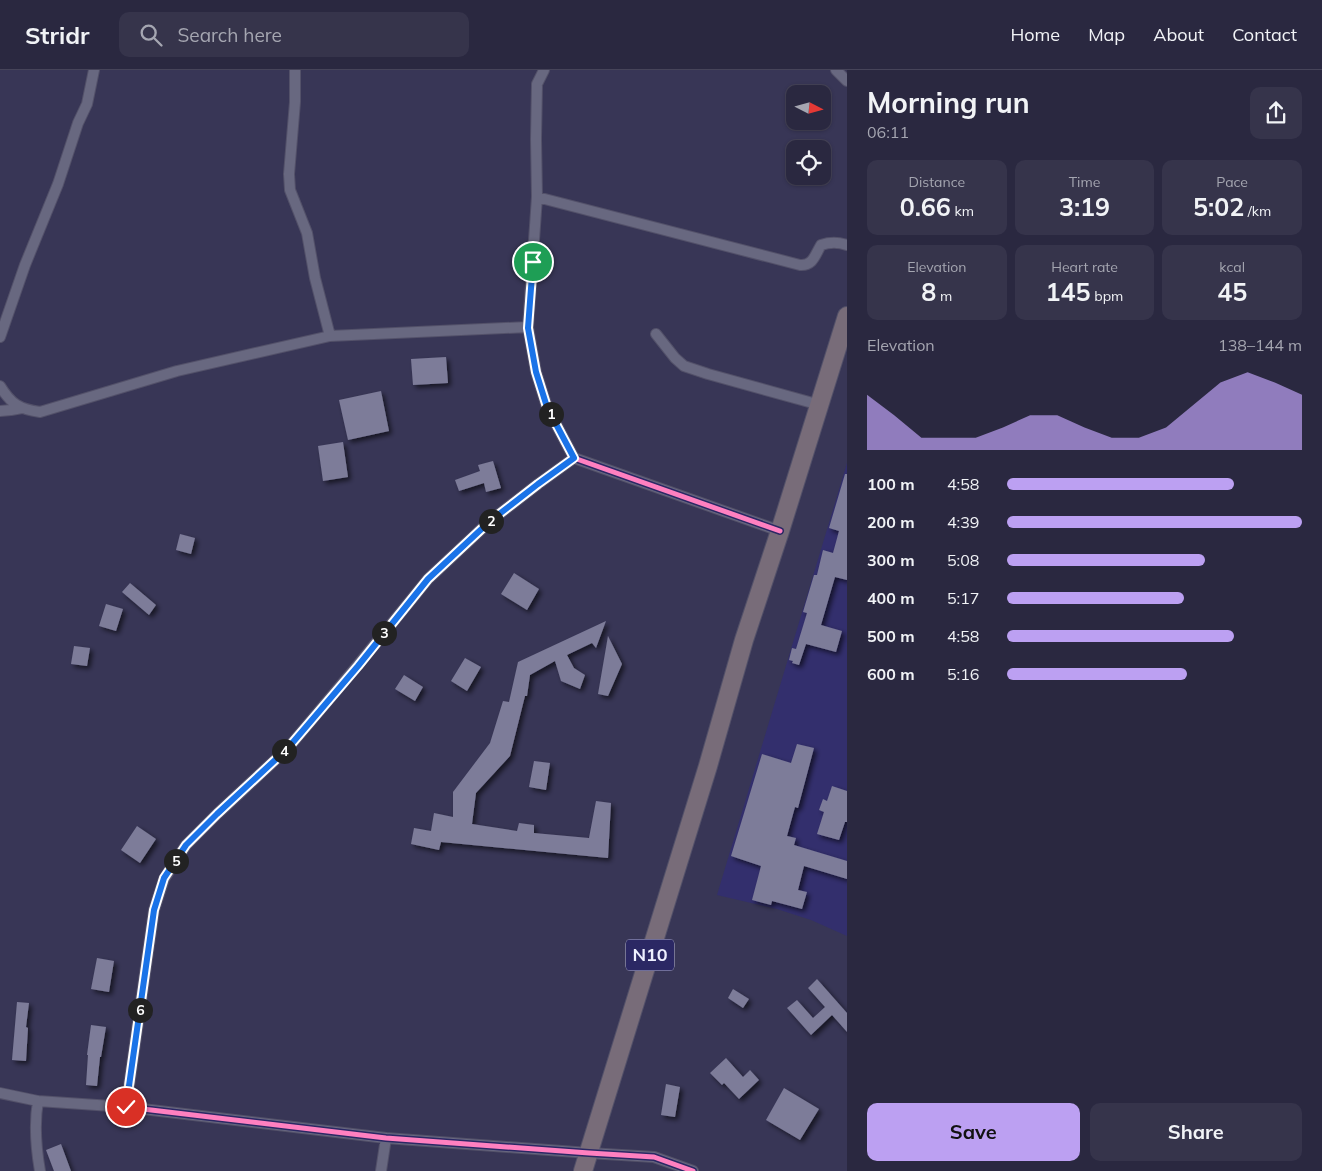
<!DOCTYPE html>
<html lang="en">
<head>
<meta charset="utf-8">
<style>
	:root { --surface:#2a2840; --page:#36344b; --text:#f1f3f6; --muted:#a5a6b1; --line:#464459; --accent:#bca0f2 }
	body { margin:0; font-family:Mulish,sans-serif; background:var(--page); color:var(--text); height:100vh; display:flex; flex-direction:column; font-size:19px; white-space:nowrap }
	* { box-sizing:border-box; margin:0 }
	p { font-size:16px; color:var(--muted) }
	.icon { flex:none; width:28px; height:28px; fill:none; stroke:currentColor; stroke-width:2; stroke-linecap:round; stroke-linejoin:round }
	.map { position:relative; flex:1; overflow:hidden }
	.details { display:flex; flex-direction:column; background:var(--surface); width:475px }
	.details>* { flex:none }
	.needle { width:32px; rotate:96deg }
	.controls { position:absolute; left:786px; top:15px; display:grid; gap:10px }
	.controls a { display:grid; place-items:center; width:45px; height:45px; border-radius:10px; background:var(--surface); box-shadow:0 1px 4px #0004,0 0 0 1px var(--line); font-size:25px }
	.pin { position:absolute; display:grid; place-items:center; width:42px; height:42px; color:#fff; margin:-21px; border:2px solid #fff; border-radius:50%; box-shadow:0 1px 5px #0007 }
	.km { position:absolute; width:25px; height:25px; margin:-12px; border-radius:50%; background:#222; color:#fff; font-size:14px; line-height:25px; text-align:center }
	.round { display:grid; place-items:center; flex:none; width:52px; height:52px; border-radius:10px; background:var(--page) }
	.headline { display:flex; align-items:center; justify-content:space-between; height:85px; padding:0 20px }
	h1 { font-size:28px; font-weight:700; line-height:38px }
	.stats { display:grid; grid-template-columns:repeat(3,1fr); gap:8px; height:85px; padding:5px 20px }
	.stats div { display:grid; align-content:center; border-radius:10px; background:var(--page); text-align:center }
	.stats b { font-size:25px; font-weight:700 }
	.stats small { font-size:14px; font-weight:400 }
	.stats p { font-size:14px }
	.chart { height:140px; padding:10px 20px }
	.chart p { display:flex; justify-content:space-between }
	.chart svg { width:100%; height:90px; margin-top:5px; fill:var(--accent); opacity:.7 }
	.cta { display:flex; gap:10px; margin-top:auto; padding:10px 20px }
	.cta a { flex:1; height:58px; border-radius:10px; background:var(--accent); color:#111; font-size:20px; font-weight:700; line-height:58px; text-align:center }
	.cta a+a { background:var(--page); color:var(--text) }
	ul { padding:0 20px; list-style:none; font-size:16px }
	li { display:grid; grid-template-columns:80px 60px 1fr; align-items:center; height:38px }
	li i { height:12px; border-radius:6px; background:var(--accent) }
	header { display:flex; align-items:center; gap:30px; box-sizing:border-box; height:70px; padding:0 25px; background:var(--surface); border-bottom:1px solid var(--line) }
	header strong { font-size:24px }
	nav { display:flex; gap:28px; margin-inline-start:auto; font-size:18px }
	.search { width:350px; height:45px; background:var(--page); display:flex; align-items:center; gap:12px; box-sizing:border-box; padding:0 18px; border-radius:10px; color:var(--muted); font-size:19px }
	main { display:flex; flex:1; min-height:0 }
	.map>svg:first-child { display:block }
	.built { fill:#332f6d }
	.building { fill:#7d7c99; filter:url(#shadow) }
	.lines { fill:none; stroke-linecap:round; stroke-linejoin:round }
	.street-casing { stroke:#535169; stroke-width:12 }
	.highway-casing { stroke:#535169; stroke-width:20 }
	.street { stroke:#686880; stroke-width:10 }
	.highway { stroke:#786c79; stroke-width:18 }
	.cycleway-casing { stroke:#2b2864; stroke-width:8 }
	.cycleway { stroke:#ff80c0; stroke-width:5 }
	.route-casing { stroke:#fff; stroke-width:10 }
	.route { stroke:#1a73e8; stroke-width:6 }
	.labels { text-anchor:middle; stroke-width:5; stroke-linejoin:round; paint-order:stroke }
	.shield { fill:#2b2864; stroke:#b4b4d0; stroke-width:1 }
	.shield-label { font-size:18px; font-weight:bold; fill:#eef0ff }
</style>
</head>
<body>
<header>
<strong>Stridr</strong>
<div class="search"><svg class="icon" aria-label="search" viewBox="0 0 24 24"><circle cx="10" cy="10" r="6"/><path d="M15 15l6 6"/></svg>Search here</div>
<nav><a>Home</a><a>Map</a><a>About</a><a>Contact</a></nav>
</header>
<main>
<div class="map">
<svg width="847" height="1101" viewBox="0 0 847 1101">
	<defs>
		<filter id="shadow"><feDropShadow dx="3" dy="3" stdDeviation="2.5" flood-color="#0009"/></filter>
	</defs>
	<rect width="100%" height="100%" fill="#383656"/>
	<path class="built" d="M847 393V866L811 850 777 839 717 825Z"/>
	<path class="building" d="M446 287 448 313 413 315 411 289Z
		M381 321 389 361 348 370 339 330Z
		M343 372 348 407 323 411 318 376Z
		M493 391 501 418 486 422 484 413 459 421 455 410 480 401 478 395Z
		M845 404H847V510L835 507 821 555 842 561 836 582 806 574 799 595 792 593 793 591 789 590 792 578 796 579 807 543 803 542 814 505H817L823 480 833 483 839 461 829 458Z
		M180 464 195 468 191 484 176 480Z
		M514 503 539 519 527 540 501 524Z
		M130 513 156 535 149 545 122 522Z
		M106 534 123 539 116 561 99 556Z
		M606 551 596 578 592 573 567 585 574 598 585 605 580 619 561 611 555 591 530 605 527 626H525L510 686 476 723 472 754 517 761 519 753 534 755V763L589 768 596 731 611 733 608 788 441 772 439 780 411 774 414 758 431 761 434 743 453 747V722L490 673 503 631 509 632 518 592Z
		M608 566 622 594 608 626 598 624Z
		M74 576 90 578 87 596 71 594Z
		M465 588 481 597 467 621 451 611Z
		M404 605 423 617 415 631 395 619Z
		M797 674 814 678 798 738 795 737 787 766 796 768 794 775 847 791V809L804 796 798 820 807 822 802 839 772 831 771 835 752 830 761 796 731 786 762 684 791 693Z
		M534 691 550 693 546 720 529 717Z
		M832 716 847 721V752H845L839 770 817 764 824 742 819 740 823 729 827 731Z
		M137 756 156 769 140 793 121 780Z
		M97 888 114 891 109 922 91 919Z
		M817 909 847 943V962L832 945 811 965 787 938 797 930 813 948 825 937 808 918Z
		M733 919 749 929 743 938 728 928Z
		M17 932 29 933 26 957 28 958 26 991 12 990Z
		M91 955 106 957 101 987H100L97 1016 86 1015 88 985H87Z
		M726 988 743 1007 750 1000 759 1010 739 1029 724 1013 722 1015 710 1003Z
		M666 1014 680 1017 675 1047 661 1045Z
		M784 1018 819 1039 800 1070 766 1050Z
		M61 1074 71 1101H54L46 1080Z"/>
	<g class="lines">
		<g class="street-casing">
			<path id="street" d="M295 0V32L289 104 290 120 307 163 315 208 330 266
				M544 0 537 14 536 69 537 127 528 257 536 302 547 337 574 388
				M836 0 847 11
				M537 127 800 195C813 196 815 185 821 175 830 172 838 172 847 175
				M656 264 675 288 684 296 708 304 820 335
				M0 267 25 195 58 114 78 53 87 34 94 0
				M0 316C11 334 19 339 40 342L177 301 330 266 528 257
				M0 341 11 340 22 338
				M0 1023 38 1031 126 1037
				M38 1031C34 1054 36 1078 40 1101
				M381 1101 386 1068
				M693 1101 654 1087 589 1083 386 1068 126 1037 154 840 164 809 186 775 217 744 288 678 357 596 428 509 489 452 538 414 574 388 780 461"/>
		</g>
		<g class="highway-casing">
			<path id="highway" d="M583 1101 708 696 744 570 780 461 847 246"/>
		</g>
		<use href="#street" class="street"/>
		<use href="#highway" class="highway"/>
		<g class="cycleway-casing">
			<path id="cycleway" d="M693 1101 654 1087 589 1083 386 1068 126 1037 154 840 164 809 186 775 217 744 288 678 357 596 428 509 489 452 538 414 574 388 780 461"/>
		</g>
		<use href="#cycleway" class="cycleway"/>
	</g>
	<g class="lines">
		<g class="route-casing">
			<path id="route" d="M126 1037 154 840 164 808 186 775 217 744 288 678 358 596 428 509 489 452 538 414 574 388 547 337 536 302 528 258 533 192"/>
		</g>
		<use href="#route" class="route"/>
	</g>
	<g class="labels">
		<rect class="shield" x="626" y="869.5" width="48" height="31" rx="4"/>
		<g class="shield-label">
			<text x="650" y="891">N10</text>
		</g>
	</g>
</svg>
<div class="controls">
<a><svg class="needle" viewBox="-14 -14 28 28"><path d="M0-13l5 13h-10z" fill="#e53935"/><path d="M0 13l5-13h-10z" fill="#a5a6b1"/></svg></a>
<a><svg class="icon" aria-label="locate" viewBox="0 0 24 24"><circle cx="12" cy="12" r="6"/><path d="M12 2v4M12 18v4M2 12h4M18 12h4"/></svg></a>
</div>
<div class="pin" style="left:533px;top:192px;background:#1e9e55"><svg class="icon" aria-label="arrive" viewBox="0 0 24 24"><path d="M6 21V4h12l-3 4 3 4H6"/></svg></div>
<div class="pin" style="left:126px;top:1037px;background:#d93025"><svg class="icon" aria-label="check" viewBox="0 0 24 24"><path d="M5 12l5 5 9-10"/></svg></div>
<b class="km" style="left:551px;top:344px">1</b>
<b class="km" style="left:491px;top:451px">2</b>
<b class="km" style="left:384px;top:563px">3</b>
<b class="km" style="left:284px;top:681px">4</b>
<b class="km" style="left:176px;top:791px">5</b>
<b class="km" style="left:140px;top:940px">6</b>
</div>
<section class="details">
<div class="headline"><div><h1>Morning run</h1><p>06:11</p></div><a class="round"><svg class="icon" aria-label="share" viewBox="0 0 24 24"><path d="M12 15V3M7 8l5-5 5 5M5 13v7h14v-7"/></svg></a></div>
<div class="stats">
<div><p>Distance</p><b>0.66<small> km</small></b></div>
<div><p>Time</p><b>3:19</b></div>
<div><p>Pace</p><b>5:02<small> /km</small></b></div>
</div>
<div class="stats">
<div><p>Elevation</p><b>8<small> m</small></b></div>
<div><p>Heart rate</p><b>145<small> bpm</small></b></div>
<div><p>kcal</p><b>45</b></div>
</div>
<div class="chart"><p><span>Elevation</span>138–144 m</p>
<svg viewBox="0 0 160 44" preserveAspectRatio="none"><path d="M0 44V17L10 27L20 38L30 38L40 38L50 33L60 27L70 27L80 33L90 38L100 38L110 33L120 22L130 11L140 6L150 11L160 17V44z"/></svg>
</div>
<ul>
<li><b>100 m</b>4:58<i style="width:77%"></i></li>
<li><b>200 m</b>4:39<i style="width:100%"></i></li>
<li><b>300 m</b>5:08<i style="width:67%"></i></li>
<li><b>400 m</b>5:17<i style="width:60%"></i></li>
<li><b>500 m</b>4:58<i style="width:77%"></i></li>
<li><b>600 m</b>5:16<i style="width:61%"></i></li>
</ul>
<div class="cta"><a>Save</a><a>Share</a></div>
</section>
</main>
</body>
</html>
